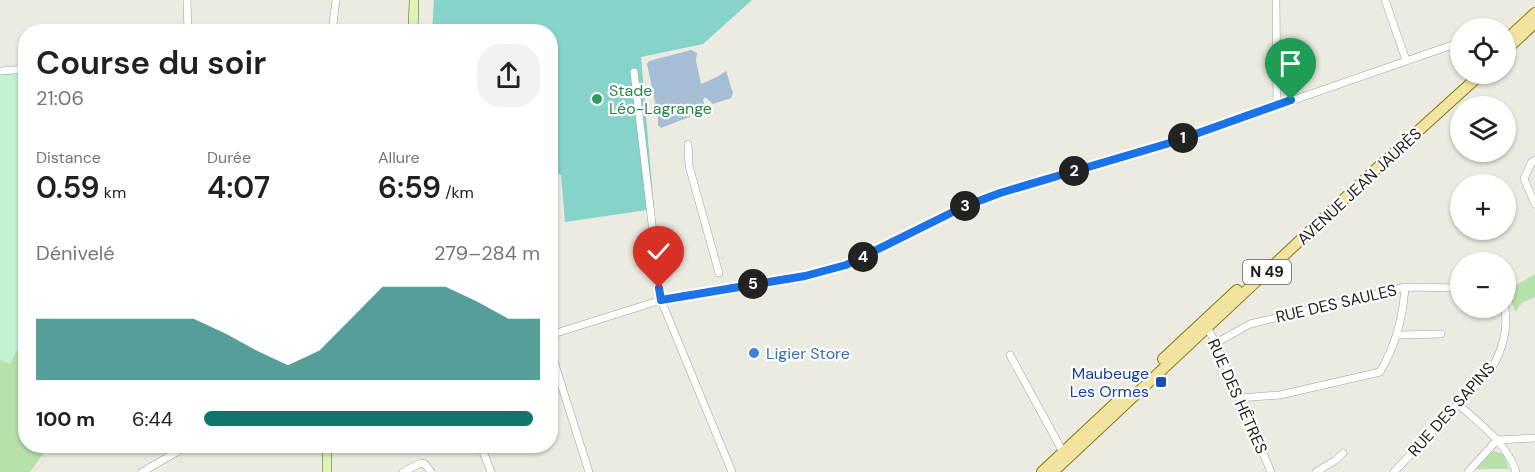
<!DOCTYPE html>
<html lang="fr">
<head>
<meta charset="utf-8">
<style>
	:root { --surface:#fff; --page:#f2f2f2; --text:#202124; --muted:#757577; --accent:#0f766e }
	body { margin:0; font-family:"DM Sans",sans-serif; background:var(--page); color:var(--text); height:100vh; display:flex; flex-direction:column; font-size:22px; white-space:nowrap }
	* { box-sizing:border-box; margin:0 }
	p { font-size:20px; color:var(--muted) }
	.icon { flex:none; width:33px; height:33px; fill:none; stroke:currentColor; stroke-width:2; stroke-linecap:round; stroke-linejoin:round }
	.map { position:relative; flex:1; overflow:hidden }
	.details { position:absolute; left:18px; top:24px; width:540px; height:429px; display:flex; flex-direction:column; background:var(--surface); border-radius:24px; box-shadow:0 2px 4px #0004 }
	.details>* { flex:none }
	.controls { position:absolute; left:1450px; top:18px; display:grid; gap:12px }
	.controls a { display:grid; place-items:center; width:66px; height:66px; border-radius:50%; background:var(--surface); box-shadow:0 2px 4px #0004; font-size:30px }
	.pin { position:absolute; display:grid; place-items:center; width:51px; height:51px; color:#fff; margin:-62px -26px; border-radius:50% 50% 50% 0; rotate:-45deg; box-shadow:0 0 6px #0007 }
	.pin .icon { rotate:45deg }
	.km { position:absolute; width:30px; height:30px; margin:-15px; border-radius:50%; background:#222; color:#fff; font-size:16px; line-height:30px; text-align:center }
	.round { display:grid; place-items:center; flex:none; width:63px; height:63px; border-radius:24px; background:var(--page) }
	.summary { display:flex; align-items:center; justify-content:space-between; height:102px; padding:0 18px }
	h1 { font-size:33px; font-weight:600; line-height:45px }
	.stats { display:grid; grid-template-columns:repeat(3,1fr); gap:9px; height:102px; padding:6px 18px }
	.stats div { display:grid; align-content:center }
	.stats b { font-size:30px; font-weight:600 }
	.stats small { font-size:16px; font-weight:400 }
	.stats p { font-size:16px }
	.chart { height:168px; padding:12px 18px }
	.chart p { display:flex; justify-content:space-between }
	.chart svg { width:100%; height:108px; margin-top:6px; fill:var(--accent); opacity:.7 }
	ul { padding:0 18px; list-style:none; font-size:20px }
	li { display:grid; grid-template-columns:96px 72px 1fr; align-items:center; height:45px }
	li i { height:15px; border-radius:8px; background:var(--accent) }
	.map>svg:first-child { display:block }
	.grass { fill:#b7e1ab }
	.park { fill:#c1f3d2 }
	.pitch { fill:#86d3ca }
	.water { fill:#a5bdd5 }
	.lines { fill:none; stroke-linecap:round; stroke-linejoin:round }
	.minor-casing { stroke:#9f9f9f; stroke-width:8 }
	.secondary-casing { stroke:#44640f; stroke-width:10 }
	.primary-casing { stroke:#837b0e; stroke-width:12 }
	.minor { stroke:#fff; stroke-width:7 }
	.secondary { stroke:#e0f2b8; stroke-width:9 }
	.primary { stroke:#f2e4a0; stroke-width:10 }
	.route-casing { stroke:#fff; stroke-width:12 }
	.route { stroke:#1a73e8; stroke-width:8 }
	.leisure-dot { fill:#2e9e5b; stroke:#fff; stroke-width:2 }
	.shop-dot { fill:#3f7fe0; stroke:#fff; stroke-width:2 }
	.transit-dot { fill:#1a4fb4; stroke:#fff; stroke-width:2 }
	.labels { text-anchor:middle; stroke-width:4.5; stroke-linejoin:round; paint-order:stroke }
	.shield { fill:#fff; stroke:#5f5f5f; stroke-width:1.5 }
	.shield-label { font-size:15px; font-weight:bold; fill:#1b1b1b }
	.leisure-label { font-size:16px; fill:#27864d; stroke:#fff; text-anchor:start }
	.street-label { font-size:16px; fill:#1b1b1b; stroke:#fff }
	.shop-label { font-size:16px; fill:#366cbe; stroke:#fff; text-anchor:start }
	.transit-label { font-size:16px; fill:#164399; stroke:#fff; text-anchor:end }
</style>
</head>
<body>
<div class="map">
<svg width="1535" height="472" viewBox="0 0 1535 472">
	<rect width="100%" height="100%" fill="#ebebe1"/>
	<path class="grass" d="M0 73 26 114V446H49L30 472H0Z
		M1535 274V297L1522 303 1515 312C1513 301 1506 294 1506 284H1518Z
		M1493 451 1503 454 1509 469H1474Z"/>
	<path class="park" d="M25 71V334L10 364 0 360V73Z"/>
	<path class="pitch" d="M434 0H752L703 44 641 57 654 209 565 222 561 175 551 172 550 32H432Z"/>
	<path class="water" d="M691 50 697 53 696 61 701 84 717 77 726 71 733 93 731 98 713 104 705 97 703 100 705 107 702 112 661 128 658 125V116L647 64 649 61Z"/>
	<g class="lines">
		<g class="minor-casing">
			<path id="minor" d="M187 0 188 32
				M1276 0 1277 105
				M1385 0 1406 60
				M332 32 336 0
				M0 71 26 69
				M634 72 661 300 732 472
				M688 144 689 166 719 273
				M1535 160 1531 163 1524 179 1535 204
				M1206 326 1216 343 1271 472
				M550 335 661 300 805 276 846 265 963 207 1000 193 1173 142 1461 42
				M1398 335 1441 334
				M1216 343 1250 324 1405 287 1461 288
				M550 349 589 472
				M1010 355 1063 452
				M1239 398 1280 395 1380 372C1396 345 1403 318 1405 287
				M1458 404C1480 424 1507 443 1516 472
				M481 446 491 472
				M142 472 187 446
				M403 472 421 463 425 464 431 472
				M1316 472 1336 460 1343 453
				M1394 472 1492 368C1503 348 1508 330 1505 308
				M1468 472 1497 440 1535 438"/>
		</g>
		<g class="secondary-casing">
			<path id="secondary" d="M413 32 414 0
				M327 472V446"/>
		</g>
		<g class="primary-casing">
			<path id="primary" d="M1506 40 1535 13
				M1506 50 1535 23
				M1163 359 1237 290
				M1042 472 1121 398
				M1053 472 1374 171 1481 74"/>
		</g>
		<use href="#minor" class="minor"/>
		<use href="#secondary" class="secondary"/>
		<use href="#primary" class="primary"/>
	</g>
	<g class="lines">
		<g class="route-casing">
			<path id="route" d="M659 288 661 300 805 276 846 265 963 207 1000 193 1173 142 1291 100"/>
		</g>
		<use href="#route" class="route"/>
	</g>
	<circle class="leisure-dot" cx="597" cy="99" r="6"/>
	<circle class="shop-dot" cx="754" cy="353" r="6"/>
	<rect class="transit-dot" x="1155" y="376" width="12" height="12" rx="3"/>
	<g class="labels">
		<rect class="shield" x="1243" y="260" width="48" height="24" rx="4.5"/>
		<g class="shield-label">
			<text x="1267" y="277">N 49</text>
		</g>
		<g class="leisure-label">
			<text x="609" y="96">Stade<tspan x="609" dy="18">Léo-Lagrange</tspan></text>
		</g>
		<g class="street-label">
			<text transform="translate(1359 186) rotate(-43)" y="6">AVENUE JEAN JAURÈS</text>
			<text transform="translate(1336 303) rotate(-13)" y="6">RUE DES SAULES</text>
			<text transform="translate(1238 396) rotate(66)" y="6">RUE DES HÊTRES</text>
			<text transform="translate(1451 409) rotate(-48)" y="6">RUE DES SAPINS</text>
		</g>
		<g class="shop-label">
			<text x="766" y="359">Ligier Store</text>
		</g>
		<g class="transit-label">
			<text x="1149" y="379">Maubeuge<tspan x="1149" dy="18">Les Ormes</tspan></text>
		</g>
	</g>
</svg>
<div class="controls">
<a><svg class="icon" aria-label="locate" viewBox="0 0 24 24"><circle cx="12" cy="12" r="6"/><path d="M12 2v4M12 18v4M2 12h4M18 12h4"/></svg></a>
<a><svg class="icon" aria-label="layers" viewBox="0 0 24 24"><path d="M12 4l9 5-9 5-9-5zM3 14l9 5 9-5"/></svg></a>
<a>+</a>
<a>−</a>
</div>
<div class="pin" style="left:1291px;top:100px;background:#1e9e55"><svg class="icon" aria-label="arrive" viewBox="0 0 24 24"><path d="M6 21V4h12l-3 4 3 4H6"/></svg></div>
<div class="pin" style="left:659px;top:288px;background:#d93025"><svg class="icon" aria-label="check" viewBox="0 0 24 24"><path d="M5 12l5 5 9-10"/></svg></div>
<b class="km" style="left:1183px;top:138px">1</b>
<b class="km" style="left:1074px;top:171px">2</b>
<b class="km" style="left:965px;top:206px">3</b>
<b class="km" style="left:863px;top:257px">4</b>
<b class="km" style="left:753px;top:284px">5</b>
<section class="details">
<div class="summary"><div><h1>Course du soir</h1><p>21:06</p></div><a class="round"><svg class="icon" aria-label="share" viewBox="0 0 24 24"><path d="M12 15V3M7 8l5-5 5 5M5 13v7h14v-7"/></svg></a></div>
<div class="stats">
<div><p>Distance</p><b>0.59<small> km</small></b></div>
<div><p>Durée</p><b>4:07</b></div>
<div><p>Allure</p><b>6:59<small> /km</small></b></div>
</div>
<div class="chart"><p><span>Dénivelé</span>279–284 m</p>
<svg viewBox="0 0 160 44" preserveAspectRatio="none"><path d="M0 44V19L10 19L20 19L30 19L40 19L50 19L60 25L70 32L80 38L90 32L100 19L110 6L120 6L130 6L140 12L150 19L160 19V44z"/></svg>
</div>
<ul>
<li><b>100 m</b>6:44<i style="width:98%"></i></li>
</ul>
</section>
</div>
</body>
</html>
